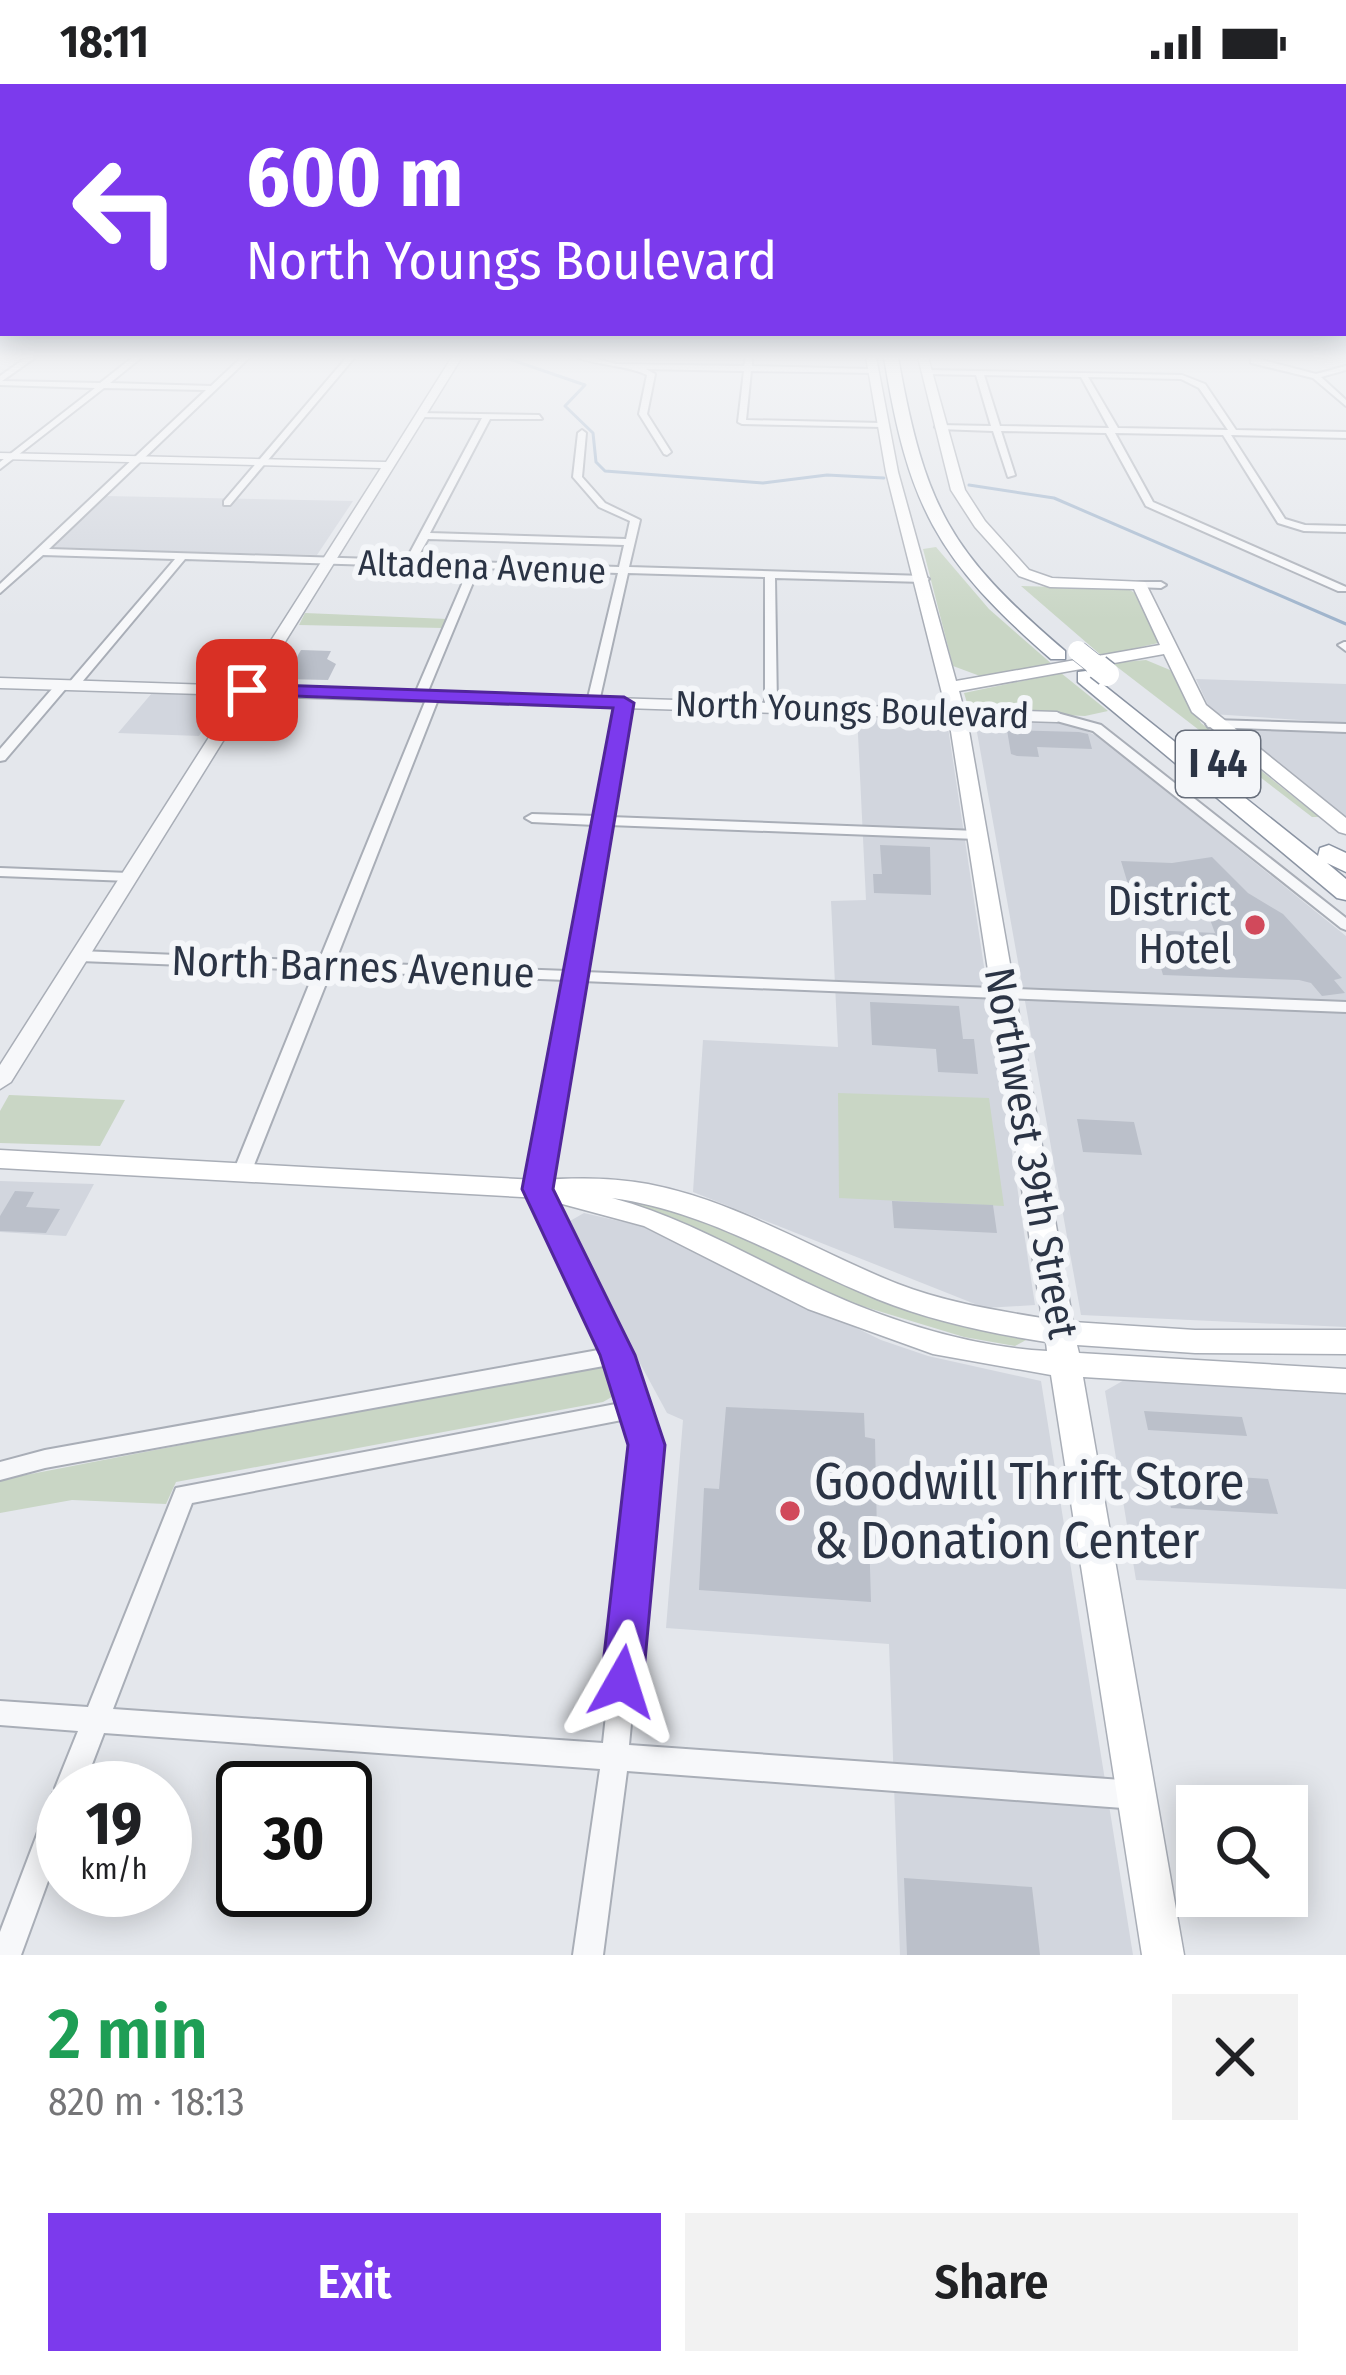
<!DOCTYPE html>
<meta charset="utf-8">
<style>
:root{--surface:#fff;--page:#f2f2f2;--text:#202124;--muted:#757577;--accent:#7c3aed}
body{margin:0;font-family:"Fira Sans Condensed",sans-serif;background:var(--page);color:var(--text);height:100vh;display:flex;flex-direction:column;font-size:45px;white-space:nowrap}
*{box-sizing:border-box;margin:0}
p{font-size:39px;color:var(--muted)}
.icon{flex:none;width:66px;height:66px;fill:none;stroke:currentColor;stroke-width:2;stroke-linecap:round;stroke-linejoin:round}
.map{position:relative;height:1871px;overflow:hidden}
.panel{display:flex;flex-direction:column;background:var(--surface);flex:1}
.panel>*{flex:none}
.hud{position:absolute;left:0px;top:0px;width:1347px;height:252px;box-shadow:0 6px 30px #0003;background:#7c3aed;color:#fff;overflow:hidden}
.controls{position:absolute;left:1176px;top:1701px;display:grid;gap:24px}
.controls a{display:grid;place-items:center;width:132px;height:132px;border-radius:0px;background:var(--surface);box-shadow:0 6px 30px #0003;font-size:60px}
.speed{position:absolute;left:36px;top:1677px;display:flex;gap:24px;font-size:60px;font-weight:700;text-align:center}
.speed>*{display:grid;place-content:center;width:156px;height:156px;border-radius:50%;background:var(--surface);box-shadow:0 6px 30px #0003;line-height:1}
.speed small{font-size:30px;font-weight:400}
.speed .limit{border:6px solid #111;border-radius:18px;background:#fff;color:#111}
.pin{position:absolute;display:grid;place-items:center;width:102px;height:102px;color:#fff;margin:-51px;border-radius:24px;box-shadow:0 6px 18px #0006}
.me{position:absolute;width:132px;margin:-66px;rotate:6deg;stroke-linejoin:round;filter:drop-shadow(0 0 9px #0008)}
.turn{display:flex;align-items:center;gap:42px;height:252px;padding:0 48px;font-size:54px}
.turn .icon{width:156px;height:156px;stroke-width:2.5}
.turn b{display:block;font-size:84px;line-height:102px}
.round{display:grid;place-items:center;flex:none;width:126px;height:126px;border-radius:0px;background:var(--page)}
.head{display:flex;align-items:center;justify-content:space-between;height:204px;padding:0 48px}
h1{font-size:72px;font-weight:600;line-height:90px;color:#1e9e55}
.action{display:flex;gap:24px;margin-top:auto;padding:24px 48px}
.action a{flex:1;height:138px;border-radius:0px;background:var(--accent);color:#fff;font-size:48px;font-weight:600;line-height:138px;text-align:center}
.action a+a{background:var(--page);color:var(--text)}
.status{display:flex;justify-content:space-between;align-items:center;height:84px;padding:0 60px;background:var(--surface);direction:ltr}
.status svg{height:33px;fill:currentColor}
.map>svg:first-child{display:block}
.built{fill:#d2d6de}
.green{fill:#c9d6c5}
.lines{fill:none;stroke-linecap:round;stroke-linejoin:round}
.stream{stroke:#9fb4cc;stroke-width:3}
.building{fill:#bbc0ca}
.minor-casing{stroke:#a9aeb7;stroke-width:4}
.tertiary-casing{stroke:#a9aeb7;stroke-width:3}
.secondary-casing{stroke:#a9aeb7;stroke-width:3}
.motorway-casing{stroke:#8b94a3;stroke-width:3}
.minor{fill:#f7f8fa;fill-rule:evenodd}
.tertiary{fill:#f7f8fa;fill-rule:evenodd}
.secondary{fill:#fff;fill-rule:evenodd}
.motorway{fill:#fff;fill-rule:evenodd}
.motorway-bridge-far1-casing{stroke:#8b94a3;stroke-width:21;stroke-linecap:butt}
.motorway-bridge-casing{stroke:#8b94a3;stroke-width:27;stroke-linecap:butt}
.motorway-bridge-far1{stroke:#fff;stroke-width:20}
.motorway-bridge{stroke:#fff;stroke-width:24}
.route{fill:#7c3aed;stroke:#51269a;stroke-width:3}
.poi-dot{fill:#d1495b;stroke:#f4f6f9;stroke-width:4.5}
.labels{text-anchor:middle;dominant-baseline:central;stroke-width:12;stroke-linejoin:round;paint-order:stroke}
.far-street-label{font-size:36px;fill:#2b3445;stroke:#f4f6f9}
.shield{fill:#f4f6f9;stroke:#676e7b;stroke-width:3}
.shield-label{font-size:39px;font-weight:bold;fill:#2b3445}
.poi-label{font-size:42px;fill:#2b3445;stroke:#f4f6f9;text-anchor:end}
.street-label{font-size:42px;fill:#2b3445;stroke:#f4f6f9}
.near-poi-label{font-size:51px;fill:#2b3445;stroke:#f4f6f9;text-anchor:start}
</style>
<div class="status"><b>18:11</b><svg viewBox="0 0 49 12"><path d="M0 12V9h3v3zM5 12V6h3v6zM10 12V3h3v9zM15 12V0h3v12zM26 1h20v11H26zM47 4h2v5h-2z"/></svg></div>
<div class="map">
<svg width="1346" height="1871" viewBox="0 0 1346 1871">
<rect width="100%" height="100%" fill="#e4e7ec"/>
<!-- built -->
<path class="built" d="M106 412 353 417 317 471 53 464Z
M1196 595 1346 600V639L1212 630Z
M152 609H170L226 611 199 652 118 649Z
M857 630 947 637 1035 1221 985 1224 693 1108 703 956 838 963 831 817 866 816Z
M975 637 1067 638 1099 653 1346 852V1243L1081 1231Z
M1245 643 1346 646V737L1234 650Z
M0 1097 94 1100 66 1152 0 1148Z
M584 1129 654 1145 881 1256 928 1272 1041 1297 1133 1871H900L889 1560 666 1544 683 1336 667 1329 571 1152 570 1137Z
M1126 1295 1346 1305V1505L1136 1496 1105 1307Z"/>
<!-- green -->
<path class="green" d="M936 463 989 525 1053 581 980 592 953 582 923 465Z
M1021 502 1128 505 1135 509 1158 559 1102 572Z
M305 529 447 535 443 544 299 541Z
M1146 576 1170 586 1201 639 1319 733H1312L1112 579Z
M1061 589 1108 627 1085 632 978 627 968 622 964 609Z
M838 1009 989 1014 1004 1122 839 1114Z
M9 1011H10L125 1016 100 1062 0 1059V1027Z
M582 1106 640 1114 1026 1256 1015 1262 964 1253 819 1209 684 1140Z
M601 1280 612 1284 621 1299 617 1310 603 1318 176 1398 166 1420 72 1416 0 1429V1396Z"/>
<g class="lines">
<!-- stream -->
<path class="stream" d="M503 273 585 301 565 322 593 349 596 378 605 387 763 399 827 391 884 394
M969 401 1054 414 1346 540"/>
</g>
<!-- building -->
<path class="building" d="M301 566 331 567 327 575 336 580 328 596 284 595Z
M1007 646 1079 648 1088 650 1092 665 1037 663 1039 673 1017 672 1011 670Z
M880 761 930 763 931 811 874 809 873 790H882Z
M1212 773 1248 809 1283 830 1342 894 1334 896 1345 909 1322 912 1311 899 1299 896 1163 891 1150 846 1215 849 1205 822 1134 820 1121 777 1172 779Z
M870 918 959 922 963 955H974L978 990 938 988 936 965 872 961Z
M1077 1035 1134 1038 1142 1071 1083 1068Z
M15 1107 34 1108 26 1123 60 1125 46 1149 0 1147V1132Z
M892 1117 993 1121 997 1149 894 1144Z
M726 1323 864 1329 865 1353 875 1355 877 1449 869 1450 871 1518 699 1506 704 1404 719 1405Z
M1144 1327 1242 1333 1247 1352 1148 1346Z
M1163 1388 1268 1395 1278 1430 1171 1424Z
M904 1794 1032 1803 1040 1871H907Z"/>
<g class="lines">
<defs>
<path id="minor" d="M27 273H36L2 297 100 299 133 273H142L110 299 211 302 242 273H250L49 465 406 476 482 334 421 333 418 329 539 331 542 335H490L430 449 626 455 630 437 599 423 573 393 578 349 582 346 586 349 582 393 605 419 640 436 629 483 924 492 929 495 924 498 775 494 777 623 771 627 765 623V493L628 489 599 618 593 622 587 618 618 489 479 484 426 612 420 616 414 612 469 484 185 475 77 604 68 602 5 676 0 677V665L58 598 68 600 175 475 43 471 0 509V500L206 306 104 304 0 385V378L95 304 0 301V292ZM428 455 624 461 619 483 416 476Z
M347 273H355L230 421H224V417Z
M576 273H589L616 280 744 282 746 273H752V282L872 285 875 289 751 287 746 336 882 339 886 341 882 343 742 340 738 338 744 287 646 285 655 290 647 330 671 368 667 371 664 370 639 330 647 291C627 281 599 282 576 273Z
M1251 273 1316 290 1346 282V286L1321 293 1346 316V322L1313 294 1251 279Z
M923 286 1182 291 1205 300 1236 346 1346 348V354L1231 351 1285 435 1305 441 1346 442V448L1304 447 1278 439 1223 351 1115 349 1153 418 1346 503V507H1338L1146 422 1106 349 1001 347 1015 391 1008 393 993 347 939 345 935 343 939 341 991 342 976 291 926 290ZM984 291 1081 293 1109 344 1000 342ZM1088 293 1181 295 1199 304 1228 346 1118 344Z
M1140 498H1161L1166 501 1161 504 1136 503V499Z
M1344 558H1346V567L1338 561Z
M433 609 439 613 335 878 568 887 595 741 532 738 525 734 532 730 597 732 618 619 624 615 630 619 610 733 977 747 984 751 977 755 609 741 584 888 1346 918V928L582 897 546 1105 628 1271 657 1361 629 1661 1136 1697 1146 1701 1150 1711 1146 1721 1136 1725 627 1687 603 1871H573L600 1685 104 1649 83 1704H63V1756L21 1871H0V1848L49 1719 53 1709 57 1708 55 1704 78 1647 0 1641V1617L88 1623 176 1404 621 1319 609 1281 45 1384 0 1396V1378L45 1366 604 1265 528 1105 566 896 331 887 252 1086 250 1090H236L234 1086 315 886 80 877 72 872 80 867 319 877 427 613ZM627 1335 635 1361 603 1659 113 1625 192 1419Z
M1057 629 1101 641 1346 834V846L1341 844 1093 647 1053 636 1051 633Z
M1212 636 1346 640V648L1208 643 1206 640Z
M0 784 129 789 136 793 129 797 0 792Z"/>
<path id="tertiary" d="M452 273H462L257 603 1057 628 1065 633 1057 638 251 612 11 998 0 1005V981L236 611 0 604V594L242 602 381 384 0 375V369L386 378Z"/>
<path id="secondary" d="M866 273H876L898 388 956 597 1160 561 1134 505 1050 503 1019 492 975 443 951 406 918 273H928L965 406 985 437 1029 486 1052 494 1145 498 1206 621 1346 734V750L1339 748 1192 628 1164 570 959 607 968 641 1073 1238 1195 1246H1346V1270L1195 1269 1077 1261 1079 1269 1346 1285V1309L1083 1293 1184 1871H1142L1051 1291 933 1270 808 1225 644 1142 540 1114 0 1084V1066L537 1096C575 1094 611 1093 648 1100 737 1117 815 1167 898 1200 944 1218 994 1226 1042 1234L950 641 886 388ZM612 1114C708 1127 788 1179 877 1215 931 1237 989 1249 1046 1258L1047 1267C972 1263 892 1238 824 1207 753 1175 687 1134 612 1114Z"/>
<path id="motorway" d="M884 273H898C925 423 949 468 1065 567V575H1051C937 476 908 422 884 273Z
M1086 587 1318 772 1320 764 1329 761 1346 769V788L1327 779 1346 795V816L1337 814 1078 598V588Z"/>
</defs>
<!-- minor casing -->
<use href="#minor" class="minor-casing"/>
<!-- tertiary casing -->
<use href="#tertiary" class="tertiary-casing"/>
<!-- secondary casing -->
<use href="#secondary" class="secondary-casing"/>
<!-- motorway casing -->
<use href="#motorway" class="motorway-casing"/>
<!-- minor -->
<use href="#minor" class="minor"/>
<!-- tertiary -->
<use href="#tertiary" class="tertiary"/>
<!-- secondary -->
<use href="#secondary" class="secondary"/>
<!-- motorway -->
<use href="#motorway" class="motorway"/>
<defs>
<path id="motorway-bridge-far1" d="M1078 567 1102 586"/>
<path id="motorway-bridge" d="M1098 583 1107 590"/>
</defs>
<!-- motorway-bridge-far1 casing -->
<use href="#motorway-bridge-far1" class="motorway-bridge-far1-casing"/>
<!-- motorway-bridge casing -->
<use href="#motorway-bridge" class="motorway-bridge-casing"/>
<!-- motorway-bridge-far1 -->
<use href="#motorway-bridge-far1" class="motorway-bridge-far1"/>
<!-- motorway-bridge -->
<use href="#motorway-bridge" class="motorway-bridge"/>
</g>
<!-- sky -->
<linearGradient id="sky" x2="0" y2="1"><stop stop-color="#8bb4dd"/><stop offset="0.51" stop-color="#f3f4f6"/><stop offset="1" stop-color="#f3f4f6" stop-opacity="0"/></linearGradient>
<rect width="1346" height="535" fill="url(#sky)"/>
<!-- route -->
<path class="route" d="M247 600 624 613 634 619 553 1105 635 1271 665 1361 643 1598 637 1612 622 1618 607 1612 601 1598 628 1361 600 1271 522 1105 613 624 240 610 237 606Z"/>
<!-- markers -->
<g class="poi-dot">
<circle cx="1255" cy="841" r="12"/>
<circle cx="790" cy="1427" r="12"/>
</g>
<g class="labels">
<!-- far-street labels -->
<g class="far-street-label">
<text transform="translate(482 483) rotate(2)">Altadena Avenue</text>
<text transform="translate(852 626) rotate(2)">North Youngs Boulevard</text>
</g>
<!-- shield labels -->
<rect class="shield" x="1176" y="647" width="84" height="66" rx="9"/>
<g class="shield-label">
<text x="1218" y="680">I 44</text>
</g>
<!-- poi labels -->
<g class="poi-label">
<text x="1231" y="817">District<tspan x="1231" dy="48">Hotel</tspan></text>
</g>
<!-- street labels -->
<g class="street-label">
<text transform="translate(353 883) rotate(2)">North Barnes Avenue</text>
<text transform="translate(1031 1069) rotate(80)">Northwest 39th Street</text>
</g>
<!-- near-poi labels -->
<g class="near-poi-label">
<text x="814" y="1398">Goodwill Thrift Store<tspan x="814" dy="59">&amp; Donation Center</tspan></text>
</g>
</g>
</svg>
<div class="controls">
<a><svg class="icon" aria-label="search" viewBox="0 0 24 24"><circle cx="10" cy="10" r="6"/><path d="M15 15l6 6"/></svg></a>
</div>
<div class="speed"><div>19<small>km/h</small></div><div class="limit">30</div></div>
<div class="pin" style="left:247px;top:606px;background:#d93025"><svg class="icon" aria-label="arrive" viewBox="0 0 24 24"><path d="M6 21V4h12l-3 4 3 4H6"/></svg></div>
<svg class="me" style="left:622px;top:1598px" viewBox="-20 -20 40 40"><path d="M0-17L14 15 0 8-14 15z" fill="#7c3aed" stroke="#fff" stroke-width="4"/></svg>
<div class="hud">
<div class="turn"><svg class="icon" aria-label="left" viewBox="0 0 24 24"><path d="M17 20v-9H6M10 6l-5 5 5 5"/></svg><div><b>600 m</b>North Youngs Boulevard</div></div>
</div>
</div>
<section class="panel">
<div class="head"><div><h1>2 min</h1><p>820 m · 18:13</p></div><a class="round"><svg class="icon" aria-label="close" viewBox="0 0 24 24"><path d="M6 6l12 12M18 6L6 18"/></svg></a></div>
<div class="action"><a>Exit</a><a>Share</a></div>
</section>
